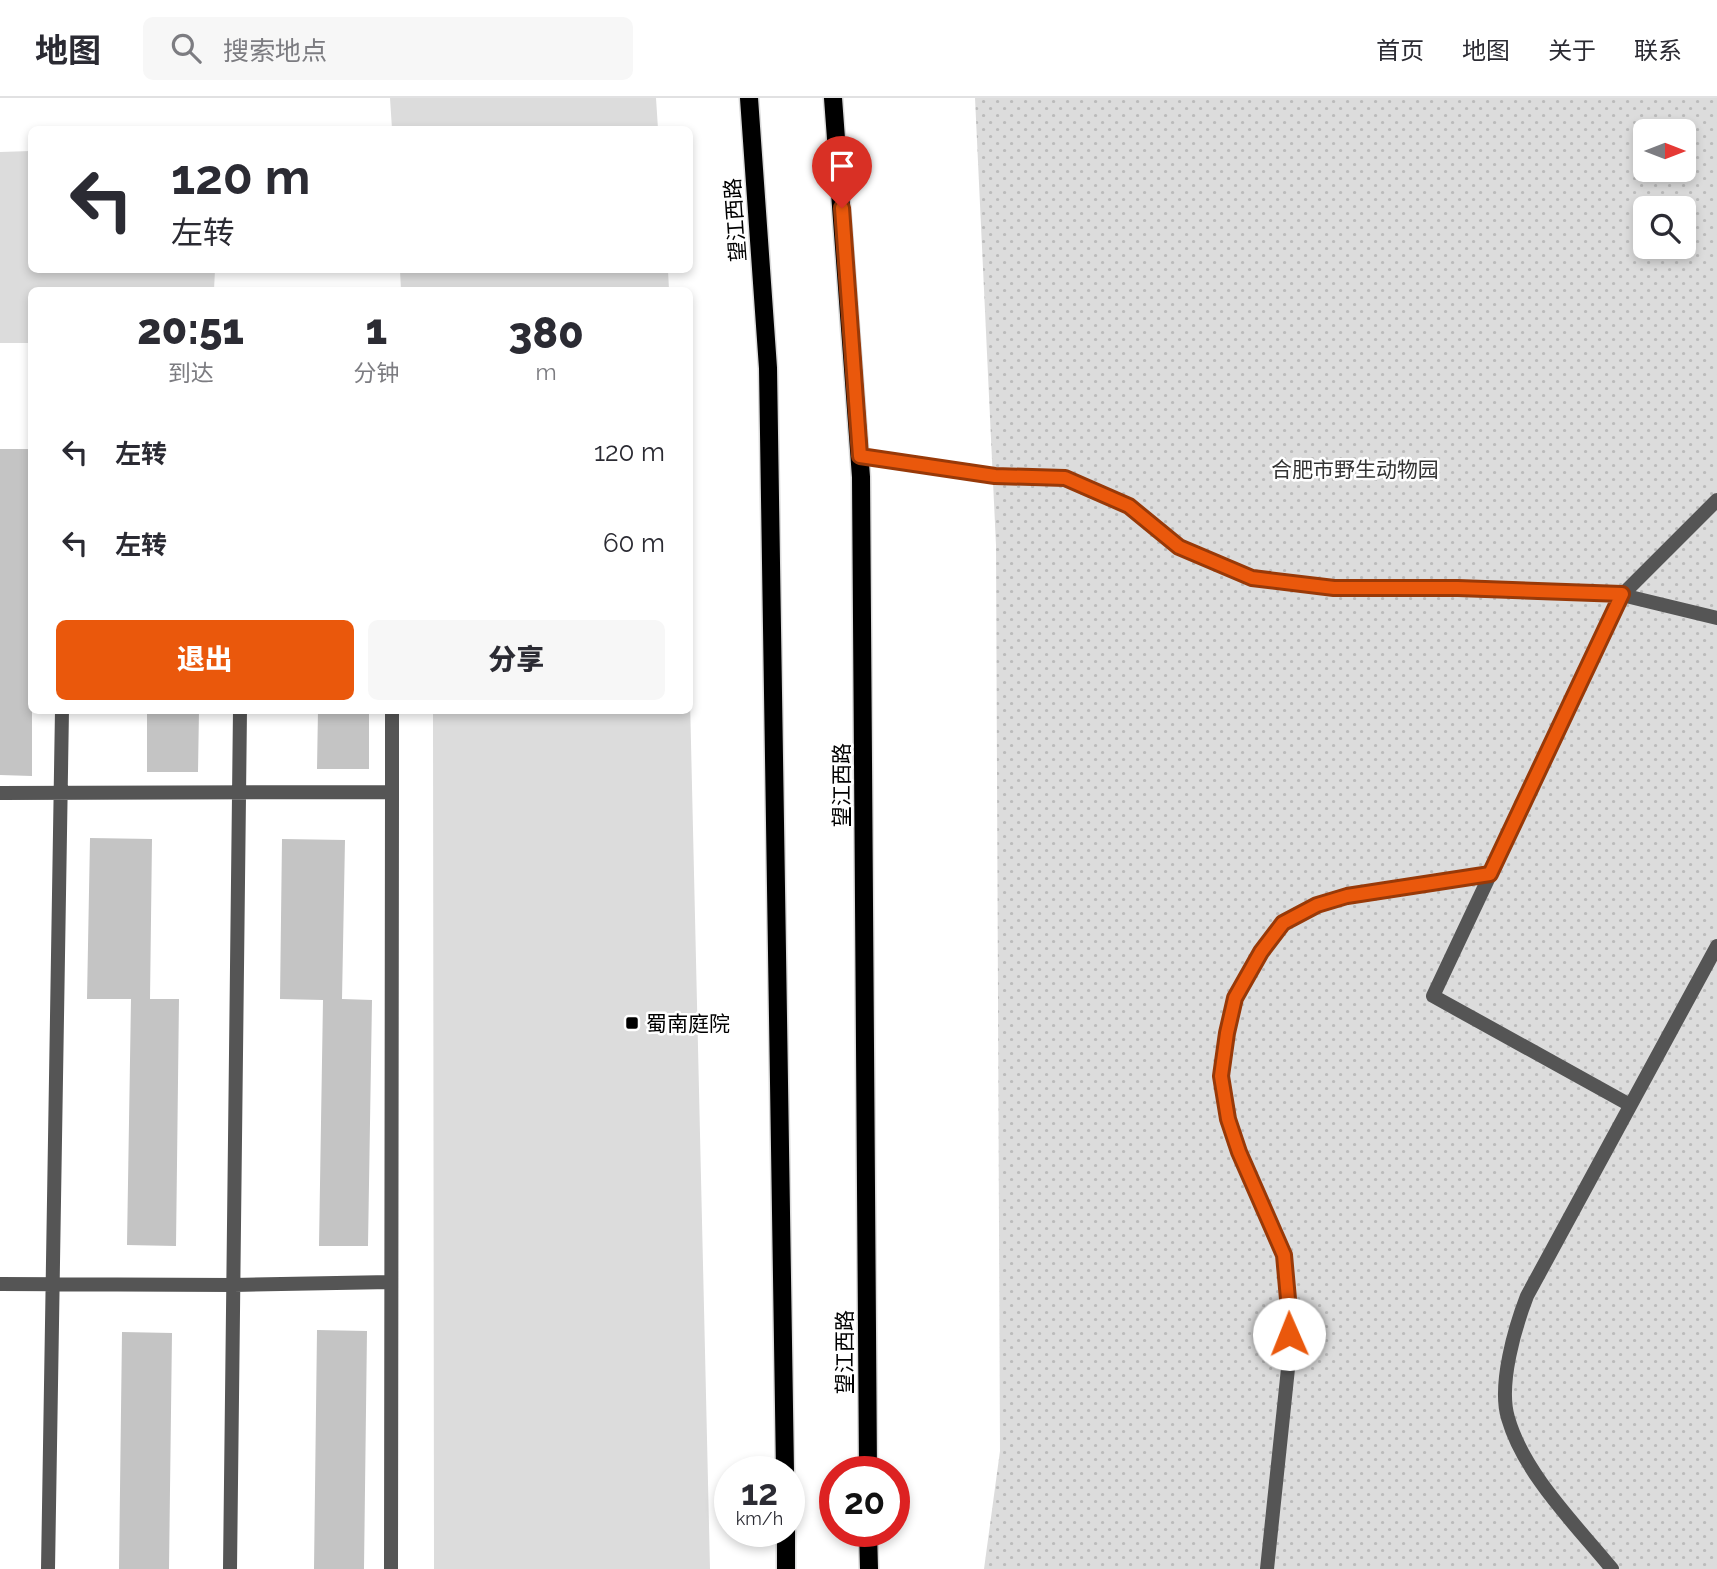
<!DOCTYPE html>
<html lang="zh">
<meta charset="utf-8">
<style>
:root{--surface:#fff;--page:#f7f7f7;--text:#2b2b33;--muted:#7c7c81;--line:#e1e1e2;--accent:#ea580c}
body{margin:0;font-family:Raleway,"Noto Sans SC",sans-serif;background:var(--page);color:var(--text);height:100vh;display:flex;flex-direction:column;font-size:26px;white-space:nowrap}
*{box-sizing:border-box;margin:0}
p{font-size:23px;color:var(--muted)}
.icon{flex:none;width:38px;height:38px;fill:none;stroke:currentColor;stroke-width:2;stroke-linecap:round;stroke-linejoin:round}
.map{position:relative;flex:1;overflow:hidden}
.details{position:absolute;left:28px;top:189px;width:665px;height:427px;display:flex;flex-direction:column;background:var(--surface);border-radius:10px;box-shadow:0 4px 10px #0003}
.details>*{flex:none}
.hud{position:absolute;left:28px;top:28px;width:665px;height:147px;border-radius:10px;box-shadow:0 4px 10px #0003;background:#fff;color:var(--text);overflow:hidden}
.needle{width:46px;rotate:90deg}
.tools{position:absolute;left:1633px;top:21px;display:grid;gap:14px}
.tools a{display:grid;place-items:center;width:63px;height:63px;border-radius:10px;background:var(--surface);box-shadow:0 4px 10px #0003;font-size:35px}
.speed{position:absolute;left:714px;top:1358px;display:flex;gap:14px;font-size:35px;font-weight:700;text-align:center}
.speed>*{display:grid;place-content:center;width:91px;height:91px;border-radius:50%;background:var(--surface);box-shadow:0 4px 10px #0003;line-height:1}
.speed small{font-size:18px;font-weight:400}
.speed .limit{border:10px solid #d22;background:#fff;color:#111}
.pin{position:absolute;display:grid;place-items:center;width:60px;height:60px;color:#fff;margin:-72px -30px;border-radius:50% 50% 50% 0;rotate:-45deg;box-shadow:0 0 7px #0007}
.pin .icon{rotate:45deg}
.me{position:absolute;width:77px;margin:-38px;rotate:359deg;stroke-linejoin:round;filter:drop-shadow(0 0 5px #0008)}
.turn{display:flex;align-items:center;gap:24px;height:147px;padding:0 28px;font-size:32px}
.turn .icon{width:91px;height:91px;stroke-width:2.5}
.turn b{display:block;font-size:49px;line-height:60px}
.eta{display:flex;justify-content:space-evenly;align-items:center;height:119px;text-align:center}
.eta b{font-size:42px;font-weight:800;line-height:49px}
.action{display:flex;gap:14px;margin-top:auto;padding:14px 28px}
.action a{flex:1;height:80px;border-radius:10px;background:var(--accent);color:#fff;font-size:28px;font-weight:800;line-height:80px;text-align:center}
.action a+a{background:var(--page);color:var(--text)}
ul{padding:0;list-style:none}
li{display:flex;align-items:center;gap:21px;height:91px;padding:0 28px}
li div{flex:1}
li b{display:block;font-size:26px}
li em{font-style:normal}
header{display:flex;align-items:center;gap:42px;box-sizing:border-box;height:98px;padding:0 35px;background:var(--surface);border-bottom:2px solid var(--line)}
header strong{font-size:33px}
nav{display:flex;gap:38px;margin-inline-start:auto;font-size:24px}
.search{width:490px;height:63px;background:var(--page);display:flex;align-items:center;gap:18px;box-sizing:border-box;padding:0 24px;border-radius:10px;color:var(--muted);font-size:26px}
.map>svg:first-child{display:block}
.green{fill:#dcdcdc}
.park{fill:url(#park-dots);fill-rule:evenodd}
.building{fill:#c4c4c4}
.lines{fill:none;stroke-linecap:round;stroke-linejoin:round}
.primary-casing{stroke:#dbdbdb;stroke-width:21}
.lane{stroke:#555;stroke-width:14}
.primary{stroke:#000;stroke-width:18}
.route-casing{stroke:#983908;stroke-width:18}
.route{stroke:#ea580c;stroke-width:12}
.poi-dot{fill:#000;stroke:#fff;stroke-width:2.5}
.labels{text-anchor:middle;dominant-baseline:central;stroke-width:5;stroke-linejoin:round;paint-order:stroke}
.street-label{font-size:21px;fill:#000;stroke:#fff}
.park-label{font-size:21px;fill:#333;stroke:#fff}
.poi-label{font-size:21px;fill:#000;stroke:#fff;text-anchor:start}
</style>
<header>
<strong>地图</strong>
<div class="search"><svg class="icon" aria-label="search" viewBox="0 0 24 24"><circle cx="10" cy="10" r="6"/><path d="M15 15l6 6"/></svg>搜索地点</div>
<nav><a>首页</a><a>地图</a><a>关于</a><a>联系</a></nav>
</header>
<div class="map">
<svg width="1717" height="1471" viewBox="0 0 1717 1471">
<defs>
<pattern id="park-dots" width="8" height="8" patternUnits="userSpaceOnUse" patternTransform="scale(1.75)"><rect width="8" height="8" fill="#dcdcdc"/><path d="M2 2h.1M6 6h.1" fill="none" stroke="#bbb" stroke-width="1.8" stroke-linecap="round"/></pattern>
</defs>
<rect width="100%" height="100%" fill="#fff"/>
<!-- green -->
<path class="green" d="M390 0H656L658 31H392Z
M31 53 32 172H215L214 192H32L31 245H0V54Z
M400 172H668L669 192H401Z
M690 601 710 1471H434L433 613 690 612Z"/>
<!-- park -->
<path class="park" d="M975 0H1717V1471H984L1000 1353 996 447ZM1645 33H1684V72H1645ZM1645 110H1684V149H1645Z"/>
<!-- building -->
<path class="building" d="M0 351H32V678L0 677Z
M147 612H199L198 674H147Z
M318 612H369V671H317Z
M90 740 152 741 150 901H179L176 1148 127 1147 131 901H87Z
M282 741 345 742 342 901 372 902 368 1148H319L323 902 280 901Z
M317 1232 367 1233 364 1471H314Z
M122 1234 172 1235 169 1471H119Z"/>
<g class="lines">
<defs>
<path id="primary" d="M749 0 768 270 785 1374
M833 0 861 379 868 1374
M786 1433V1471
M868 1433 869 1471"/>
</defs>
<!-- primary casing -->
<use href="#primary" class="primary-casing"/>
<!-- lane -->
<path class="lane" d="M860 358 995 378 1065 380 1129 408 1179 449 1252 480 1334 490H1458L1622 497 1717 520
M392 612V694
M0 695 392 694 391 1471
M1630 1007 1433 898 1622 497 1717 402
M0 1186 234 1187 391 1184
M48 1471 62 612
M230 1471 240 612
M1267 1471 1289 1261V1212L1284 1157 1239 1054 1228 1021 1221 978 1227 935 1235 900 1261 854 1283 825 1317 807 1347 798 1490 776
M1612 1471C1576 1427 1524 1376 1508 1320 1498 1287 1515 1229 1527 1198L1717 848"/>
<!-- primary -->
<use href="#primary" class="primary"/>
</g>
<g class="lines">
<defs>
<path id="route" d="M842 110 860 358 995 378 1065 380 1129 408 1179 449 1252 480 1334 490H1458L1622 496 1490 776 1347 798 1317 807 1283 825 1261 854 1235 900 1227 935 1221 978 1228 1021 1239 1054 1284 1157 1289 1212V1236"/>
</defs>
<!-- route casing -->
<use href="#route" class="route-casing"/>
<!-- route -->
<use href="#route" class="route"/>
</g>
<!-- markers -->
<rect class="poi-dot" x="625" y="918" width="14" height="14" rx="3.5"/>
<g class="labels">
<!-- street labels -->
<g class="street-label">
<text transform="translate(735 122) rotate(-94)">望江西路</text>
<text transform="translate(841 687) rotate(-90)">望江西路</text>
<text transform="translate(844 1254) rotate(-90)">望江西路</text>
</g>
<!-- park labels -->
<g class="park-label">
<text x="1355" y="371">合肥市野生动物园</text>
</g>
<!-- poi labels -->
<g class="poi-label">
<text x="646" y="925">蜀南庭院</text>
</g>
</g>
</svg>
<div class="tools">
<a><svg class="needle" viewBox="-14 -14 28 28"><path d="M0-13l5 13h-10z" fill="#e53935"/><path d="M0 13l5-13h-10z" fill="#7c7c81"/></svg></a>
<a><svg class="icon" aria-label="search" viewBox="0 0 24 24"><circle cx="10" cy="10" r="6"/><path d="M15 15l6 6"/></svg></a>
</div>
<div class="speed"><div>12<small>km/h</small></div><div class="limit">20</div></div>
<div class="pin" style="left:842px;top:110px;background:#d93025"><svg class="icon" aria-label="arrive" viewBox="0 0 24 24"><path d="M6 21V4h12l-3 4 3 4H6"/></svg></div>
<svg class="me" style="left:1289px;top:1236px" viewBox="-20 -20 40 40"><circle r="19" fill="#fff"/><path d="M0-13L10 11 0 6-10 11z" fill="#ea580c"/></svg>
<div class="hud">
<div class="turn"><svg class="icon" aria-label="left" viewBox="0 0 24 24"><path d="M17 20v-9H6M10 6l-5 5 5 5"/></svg><div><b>120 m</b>左转</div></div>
</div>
<section class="details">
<div class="eta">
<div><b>20:51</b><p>到达</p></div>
<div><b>1</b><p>分钟</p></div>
<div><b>380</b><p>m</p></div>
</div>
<ul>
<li><svg class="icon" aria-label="left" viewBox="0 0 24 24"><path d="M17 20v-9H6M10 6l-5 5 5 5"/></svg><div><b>左转</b></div><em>120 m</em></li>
<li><svg class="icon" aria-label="left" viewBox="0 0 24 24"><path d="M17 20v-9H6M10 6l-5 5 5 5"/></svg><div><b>左转</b></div><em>60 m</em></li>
</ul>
<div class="action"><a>退出</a><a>分享</a></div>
</section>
</div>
